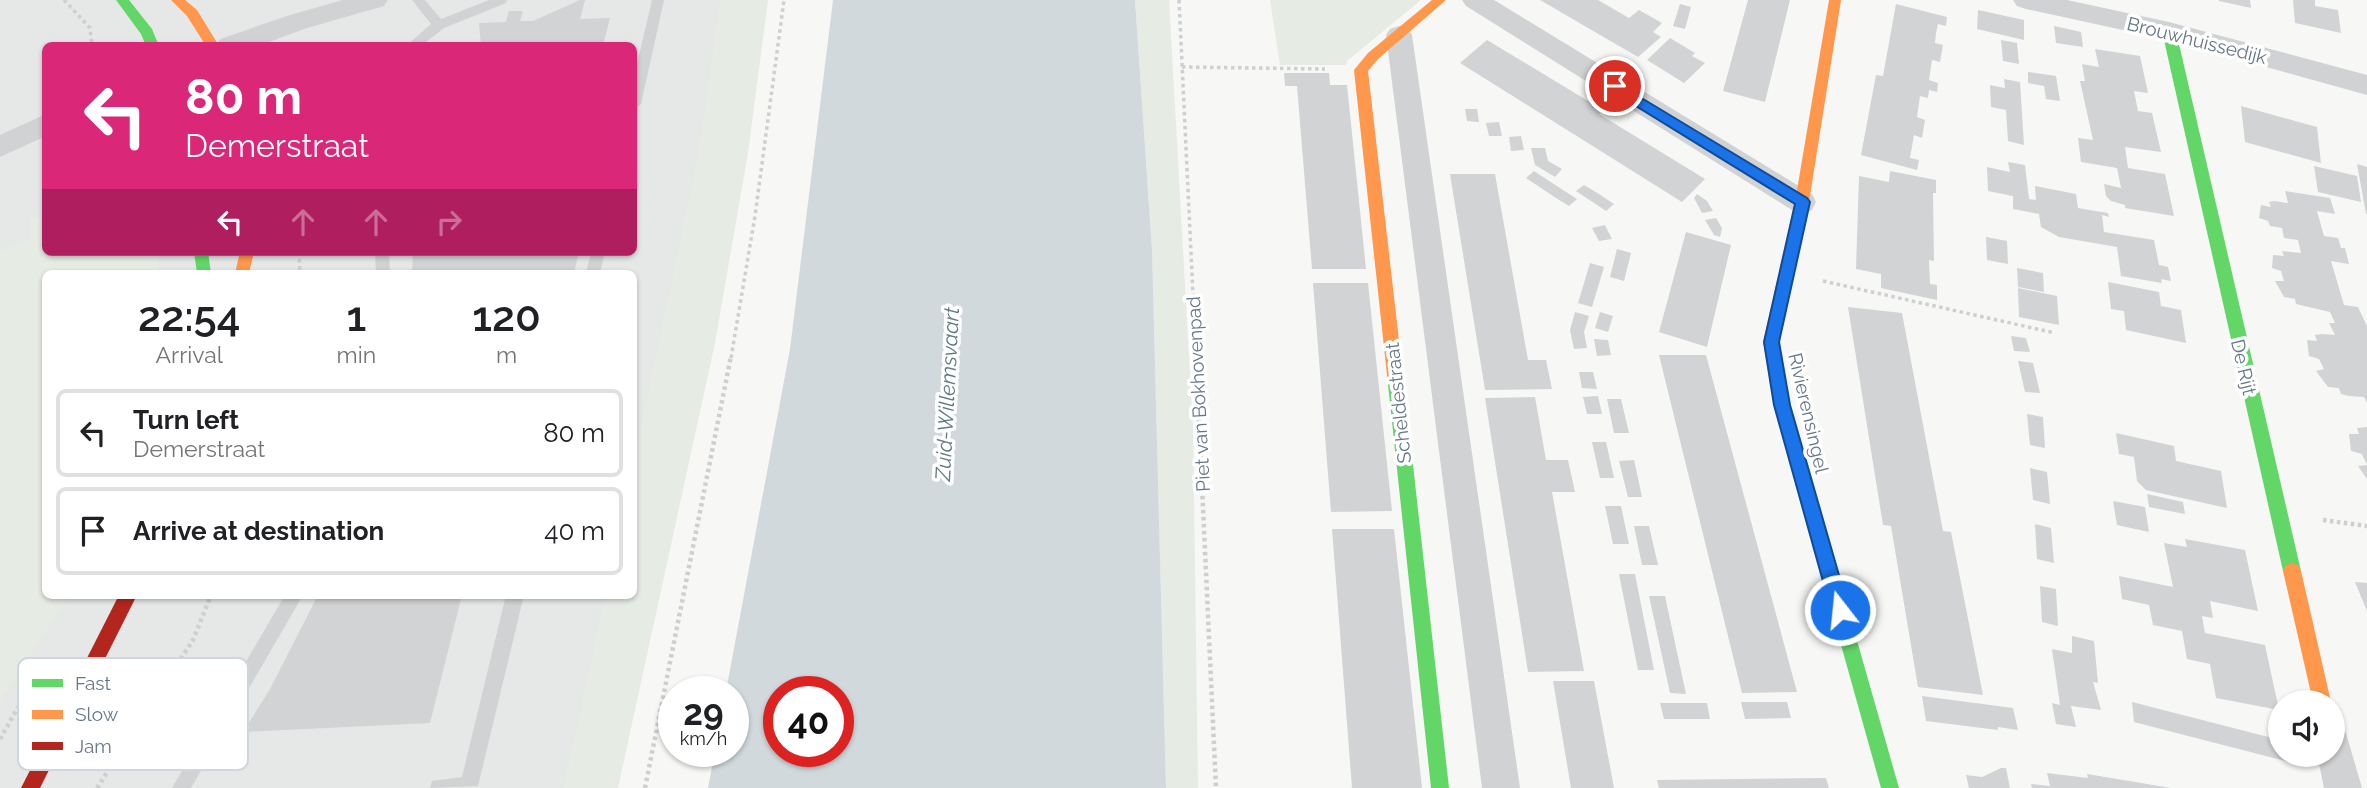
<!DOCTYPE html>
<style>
:root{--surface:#fff;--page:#f6f6f6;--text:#202124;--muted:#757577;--line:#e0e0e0}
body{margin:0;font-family:Raleway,sans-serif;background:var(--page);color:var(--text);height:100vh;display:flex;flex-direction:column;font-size:26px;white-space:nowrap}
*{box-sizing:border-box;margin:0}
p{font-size:23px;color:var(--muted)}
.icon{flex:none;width:38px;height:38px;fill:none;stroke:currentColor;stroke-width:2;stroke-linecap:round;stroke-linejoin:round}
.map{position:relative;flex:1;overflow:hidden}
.sheet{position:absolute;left:42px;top:270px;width:595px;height:329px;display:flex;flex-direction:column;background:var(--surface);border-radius:10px;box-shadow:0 2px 5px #0004}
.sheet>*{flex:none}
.guide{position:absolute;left:42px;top:42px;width:595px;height:214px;border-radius:10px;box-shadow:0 2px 5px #0004;background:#db2777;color:#fff;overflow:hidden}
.fabs{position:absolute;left:2268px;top:690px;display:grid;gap:14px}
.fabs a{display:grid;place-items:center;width:77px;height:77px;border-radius:50%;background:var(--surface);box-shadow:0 2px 5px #0004;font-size:35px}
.speed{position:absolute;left:658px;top:676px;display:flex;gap:14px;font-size:35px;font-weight:700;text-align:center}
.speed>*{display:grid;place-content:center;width:91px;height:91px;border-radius:50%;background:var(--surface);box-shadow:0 2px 5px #0004;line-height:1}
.speed small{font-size:18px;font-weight:400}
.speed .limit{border:10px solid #d22;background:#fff;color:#111}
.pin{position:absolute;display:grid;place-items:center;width:60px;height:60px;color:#fff;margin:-30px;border:4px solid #fff;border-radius:50%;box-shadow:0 2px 7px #0007}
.me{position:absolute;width:77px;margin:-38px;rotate:344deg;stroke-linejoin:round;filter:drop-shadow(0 0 5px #0008)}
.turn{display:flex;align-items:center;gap:24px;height:147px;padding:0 28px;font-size:32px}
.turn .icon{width:91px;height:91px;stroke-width:2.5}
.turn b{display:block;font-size:49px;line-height:60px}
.lanes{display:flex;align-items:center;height:66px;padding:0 28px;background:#0003;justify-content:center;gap:35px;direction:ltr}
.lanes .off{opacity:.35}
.eta{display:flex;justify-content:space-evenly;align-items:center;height:119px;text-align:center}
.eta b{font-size:42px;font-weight:600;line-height:49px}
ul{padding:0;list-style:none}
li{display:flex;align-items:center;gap:21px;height:88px;margin:0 14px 10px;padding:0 14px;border:4px solid var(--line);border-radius:10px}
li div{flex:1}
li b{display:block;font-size:26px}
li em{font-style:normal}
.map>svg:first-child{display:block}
.built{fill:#e6e7e7;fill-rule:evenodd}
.green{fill:#e6ebe4}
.water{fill:#d1d9dc;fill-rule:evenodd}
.building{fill:#d2d3d4}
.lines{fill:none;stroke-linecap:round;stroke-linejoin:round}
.path-far1{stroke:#cdcfd0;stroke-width:3.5;stroke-dasharray:3.5 3.5;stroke-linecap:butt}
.path{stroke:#cdcfd0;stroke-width:4.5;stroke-dasharray:3.5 3.5;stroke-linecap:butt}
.lane{fill:#d1d2d3;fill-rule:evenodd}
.street{fill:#d1d2d3;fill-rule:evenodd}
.fast{fill:#63d668;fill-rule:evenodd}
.slow{fill:#ff974d;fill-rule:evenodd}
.jam{fill:#b3261e;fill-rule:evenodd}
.route{fill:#1a73e8;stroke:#114b97;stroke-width:2}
.labels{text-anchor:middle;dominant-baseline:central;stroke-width:7;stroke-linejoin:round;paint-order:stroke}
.street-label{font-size:19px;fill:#657889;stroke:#fff}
.water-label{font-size:21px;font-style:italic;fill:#607a84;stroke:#fff}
.key{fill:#fff;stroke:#d1d6dc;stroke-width:2}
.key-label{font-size:19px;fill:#657889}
</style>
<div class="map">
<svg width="2367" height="788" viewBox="0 0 2367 788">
<rect width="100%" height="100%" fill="#f7f7f6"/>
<!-- built -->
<path class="built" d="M0 0H725L711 150 634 485V273H46V595H608L564 788H0ZM46 46H634V252H46Z"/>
<!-- green -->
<path class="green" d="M720 0H768L748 153 715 343 618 788H564L605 595H634V460L698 156Z
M1135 0H1169L1193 427 1198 788H1166L1152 250Z
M1270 0H1421L1347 61 1346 65H1280Z
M45 216 46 252H78L79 255 90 252H158V273H46V595H70L0 701V251L31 239 29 219Z"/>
<!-- water -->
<path class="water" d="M833 0H1135L1152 250 1166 788H708L715 751H733V691H726L790 349ZM779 691H838V751H779Z"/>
<!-- building -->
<path class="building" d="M580 0H585L580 19 610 18 603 46H481L479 23 506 22 509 11H523L520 21H533Z
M1540 0H1598L1629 18 1639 10 1662 23 1653 32 1661 37 1638 57Z
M1748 0H1790L1765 102 1723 91Z
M2219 0H2250L2251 8 2219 1Z
M2293 0H2315V6L2338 10 2341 33 2295 23Z
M1680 4 1691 7 1685 29 1673 26Z
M1896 4 1947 17 1946 26 1938 24 1936 33 1935 43 1943 45 1940 62 1932 60 1929 80 1938 83 1937 92 1929 90 1928 98 1920 96 1917 117 1925 120 1922 138 1914 135 1910 158 1919 160 1917 170 1861 155 1876 75 1883 76Z
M1978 10 2024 20V40L1977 29Z
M2054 26 2081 32 2083 47 2056 43Z
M1670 38 1695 53 1692 56 1705 63 1684 83 1647 60Z
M1487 40 1603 110 1599 114 1705 179 1682 202 1460 63Z
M2001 40 2017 43 2019 64 2003 61Z
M2095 49 2140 56 2148 93 2134 91 2138 111 2152 113 2161 152 2125 147 2128 168 2165 174 2174 216 2125 208V205L2111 201 2106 196 2104 184 2121 188 2117 168 2081 162 2078 138 2093 140 2080 81H2085L2082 64 2099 67Z
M2028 72 2056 76 2060 101 2046 99 2044 86 2028 83Z
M1284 73H1329L1330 85H1347L1366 269H1312L1297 86H1285Z
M2004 79 2020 82 2024 145 2008 141 2006 110 1991 107 1990 85 2005 88Z
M2241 106 2317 127 2321 163 2245 142Z
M1465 109H1477L1479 122 1467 121Z
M1499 122 1502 136H1489L1486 123Z
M1521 136 1524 150 1511 151 1509 137Z
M1531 148H1545L1548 161 1562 169 1555 177 1535 165Z
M2008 162 2025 165 2029 199 2036 200 2035 186 2076 194 2078 208 2108 213 2109 217 2102 215 2104 232 2154 240 2159 265 2168 267 2171 281 2161 279 2162 283 2121 276 2117 247 2059 237 2041 227 2039 214 2013 209V196L1988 191 1987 167 2010 172Z
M2357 164 2367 167V214H2366Z
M2314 166 2357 176 2361 202 2318 192Z
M1534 171 1563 190 1577 199 1569 206 1556 198 1526 178Z
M1890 171 1936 180V193H1933L1934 261 1929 260 1930 284 1937 285V300L1881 288V274L1856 269 1859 176 1889 182Z
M1450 174H1495L1528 360H1546L1552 389 1485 390Z
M1584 185 1599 194 1614 204 1606 211 1576 191Z
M2285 191 2330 198 2335 214 2317 211 2324 236 2338 238 2341 248H2345L2349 264 2331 261 2344 305 2358 307 2367 326V403L2364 397 2349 396 2341 394 2339 388 2328 387 2316 371 2324 369 2319 359 2309 356 2307 340 2317 341 2315 335 2321 334 2335 335 2329 323H2335L2330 312 2296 304 2295 299 2284 297 2275 281H2284L2281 271 2272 268 2273 255 2284 256 2282 251 2301 253 2298 240 2284 238 2282 228 2270 226 2268 221 2259 218 2261 205 2271 207 2269 202 2274 201 2288 203Z
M1697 194 1707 201 1713 211 1702 213 1694 198Z
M1716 218 1722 228 1720 237 1714 235 1705 220Z
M1605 225 1612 239 1599 241 1592 228Z
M1686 232 1731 245 1707 347 1659 332Z
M1986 237 2007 241 2008 264 1987 260Z
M1617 249 1631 253 1624 281 1610 277Z
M413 252H579L574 273H412Z
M1590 263 1604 267 1592 307 1578 303Z
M2017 268 2043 273 2044 292 2018 287Z
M2108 282 2159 292 2161 306 2181 310 2186 343 2126 330 2124 311 2111 309Z
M1313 283H1368L1392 511 1331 512Z
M2018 288 2057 296 2059 325 2019 317Z
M1848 307 1902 313 1943 531 1951 532 1983 695 1918 687 1891 526 1883 525Z
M1575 312 1589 316 1584 332 1587 348 1574 349 1570 330Z
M1600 312 1613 316 1608 332 1595 328Z
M2011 336 2026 338 2030 352 2014 351Z
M1594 339 1608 340 1611 355 1597 356Z
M1659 355H1706L1797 692 1742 693Z
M2018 361 2033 363 2040 393 2025 392Z
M1579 372H1593L1597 389 1582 388Z
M1598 396 1602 414H1587L1583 397Z
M1535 397 1546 460H1568L1575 492H1552L1584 671 1528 672 1485 398Z
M1607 399H1621L1629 433H1614Z
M2027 414 2043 417 2045 448 2030 445Z
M2367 427V479L2358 466 2367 465 2362 454 2351 451 2349 434H2359L2357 428Z
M2116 433 2174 446 2176 461 2221 471 2227 508 2146 490 2137 481 2134 457 2119 454Z
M1592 442H1606L1614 478H1600Z
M1634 460 1638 478 1642 497H1628L1619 461Z
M2030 468 2047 472 2050 504 2033 500Z
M2147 494 2183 502 2185 514 2149 507Z
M2113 501 2145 507 2149 532 2117 525Z
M1605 506H1621L1629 544H1613Z
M2035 524 2051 528 2054 563 2037 559Z
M1634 526H1649L1658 565H1642Z
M1332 529H1394L1422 788H1352Z
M2185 539 2245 550 2258 611 2210 601 2213 618 2202 616 2205 633 2265 645 2279 710 2216 698 2210 664 2187 659 2182 631 2153 625 2149 605 2122 599 2119 576 2173 587 2164 543 2187 547Z
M1619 574H1635L1654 670H1638Z
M2355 582 2367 583V611Z
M2040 586 2056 589 2058 626 2042 622Z
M318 595H462L430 723 243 732 270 689Z
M1649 596H1665L1686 694 1670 693Z
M2072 636 2094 641 2098 683 2093 682 2101 710 2071 706 2076 727 2056 724 2052 703 2060 705 2052 649 2072 653Z
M1553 681H1594L1614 788H1571Z
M1922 696 2013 708 2018 730 1998 727V730L1926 721Z
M1741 702H1787L1791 718 1745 719Z
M2132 702 2280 740V754H2306L2308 767 2134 722Z
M1660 703H1707L1710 719H1664Z
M2001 768H2006L2010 788H1969L1966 775 1982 777Z
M2047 773 2088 778 2087 774 2171 788H2032L2031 784 2050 786Z
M1826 778 1829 788H1659L1657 780Z"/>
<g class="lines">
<!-- path-far1 -->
<path class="path-far1" d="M64 0 90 28 92 46
M1179 0 1196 358
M1182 67 1325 69
M299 252 300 273
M1823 281 2055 333
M731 358 755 216 784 0"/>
<!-- path -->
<path class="path" d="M1196 356 1216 788
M2323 520 2367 526
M0 739 45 660
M97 788 193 640 211 595
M645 788 731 356"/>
<!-- lane -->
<path class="lane" d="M412 0H425L441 19 489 0H507L506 3 444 28 421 46H406L431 24Z
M652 0H664L641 104 634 109V77Z
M375 252H389L390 273H376Z
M591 252H605L600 273H586Z
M285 595H303L191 788H172Z
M506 595H524L478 786 430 788 432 781 462 777Z"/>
<!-- street -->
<path class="street" d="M343 0H388L384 6 307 28 258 46H216L220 39 290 15Z
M1462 0H1494L1812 194 1816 202 1812 210 1802 213 1792 210 1466 6Z
M2013 0H2067L2169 22 2367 75V95L2169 40 2026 9 2017 6Z
M1399 26 1408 29 1412 35 1520 788H1482L1386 35 1390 29Z
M46 114V136L0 157V135Z
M2333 728 2346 733 2362 788H2324L2317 754H2333Z"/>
<!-- fast -->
<path class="fast" d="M116 0H129L152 29 159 46H146L141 34Z
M2169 26 2176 31 2301 571 2298 577 2292 579 2286 577 2283 571 2162 31Z
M194 252H208L211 273H197Z
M1395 368 1401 370 1403 375 1449 788H1431L1387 375 1389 370Z
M1782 398 1788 400 1790 405 1899 788H1881L1774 405 1776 400Z"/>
<!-- slow -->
<path class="slow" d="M171 0H185L197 10 219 46H206L187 16Z
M1432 0H1446L1378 59 1368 71 1403 375 1401 380H1389L1387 375 1354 70 1368 53Z
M1829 0H1841L1809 202 1779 342 1790 405 1788 410 1782 412 1776 410 1774 405 1763 342 1795 202Z
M240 252H254L249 273H235Z
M2292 563 2298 565 2301 571 2331 702H2313L2283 571 2286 565Z"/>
<!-- jam -->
<path class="jam" d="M119 595H137L40 788H21Z"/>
</g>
<!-- route -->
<path class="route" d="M1615 82 1807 198 1810 202 1779 342 1790 405 1849 610 1846 615 1840 618 1834 615 1831 610 1774 405 1764 342 1795 204 1610 90 1608 86Z"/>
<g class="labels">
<!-- street labels -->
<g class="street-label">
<text transform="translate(2197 40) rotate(14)">Brouwhuissedijk</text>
<text transform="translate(2244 367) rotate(77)">De Rijt</text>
<text transform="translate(1198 394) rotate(-93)">Piet van Bokhovenpad</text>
<text transform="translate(1398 403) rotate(-96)">Scheldestraat</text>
<text transform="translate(1809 413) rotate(77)">Rivierensingel</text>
</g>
<!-- water labels -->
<g class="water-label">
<text transform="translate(947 394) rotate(-87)">Zuid-Willemsvaart</text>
</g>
</g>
<!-- legend -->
<rect x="18" y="658" width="230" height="112" rx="10" class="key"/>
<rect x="32" y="679" width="31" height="8" fill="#63d668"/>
<rect x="32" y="710" width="31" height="9" fill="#ff974d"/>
<rect x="32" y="742" width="31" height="8" fill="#b3261e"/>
<g class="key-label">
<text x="75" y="690">Fast</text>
<text x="75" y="721">Slow</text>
<text x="75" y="753">Jam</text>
</g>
</svg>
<div class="fabs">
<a><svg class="icon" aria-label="sound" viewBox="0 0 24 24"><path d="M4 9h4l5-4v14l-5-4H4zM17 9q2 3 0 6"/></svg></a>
</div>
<div class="speed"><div>29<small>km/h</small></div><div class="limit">40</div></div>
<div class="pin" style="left:1615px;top:86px;background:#d93025"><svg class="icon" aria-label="arrive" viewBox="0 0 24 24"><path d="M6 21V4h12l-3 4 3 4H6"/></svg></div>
<svg class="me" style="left:1840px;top:610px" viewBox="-20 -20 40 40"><circle r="17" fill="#1a73e8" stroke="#fff" stroke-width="3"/><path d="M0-11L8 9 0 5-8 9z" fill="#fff"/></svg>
<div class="guide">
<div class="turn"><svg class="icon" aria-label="left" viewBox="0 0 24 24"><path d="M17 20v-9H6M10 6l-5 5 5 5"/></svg><div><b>80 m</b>Demerstraat</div></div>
<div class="lanes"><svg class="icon" aria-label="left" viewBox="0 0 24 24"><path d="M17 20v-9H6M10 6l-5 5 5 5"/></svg><svg class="icon off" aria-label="ahead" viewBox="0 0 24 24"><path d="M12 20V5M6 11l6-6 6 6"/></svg><svg class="icon off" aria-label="ahead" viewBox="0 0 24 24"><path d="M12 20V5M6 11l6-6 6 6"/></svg><svg class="icon off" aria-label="right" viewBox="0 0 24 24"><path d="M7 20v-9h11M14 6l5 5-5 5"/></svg></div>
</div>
<section class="sheet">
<div class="eta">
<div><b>22:54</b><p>Arrival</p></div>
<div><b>1</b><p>min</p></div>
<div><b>120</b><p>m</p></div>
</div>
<ul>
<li><svg class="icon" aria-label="left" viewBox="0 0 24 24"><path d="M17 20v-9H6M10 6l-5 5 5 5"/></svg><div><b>Turn left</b><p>Demerstraat</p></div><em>80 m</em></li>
<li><svg class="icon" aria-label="arrive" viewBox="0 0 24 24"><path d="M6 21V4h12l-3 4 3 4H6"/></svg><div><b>Arrive at destination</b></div><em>40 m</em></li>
</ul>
</section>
</div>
